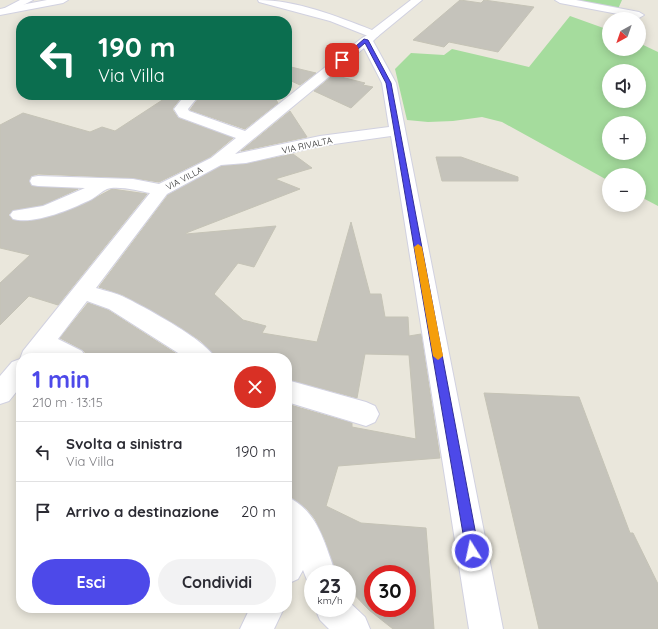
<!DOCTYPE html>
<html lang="it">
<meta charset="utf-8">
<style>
:root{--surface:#fff;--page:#f2f2f3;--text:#2b2b33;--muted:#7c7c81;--line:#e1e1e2;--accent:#4d49e9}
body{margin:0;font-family:Quicksand,sans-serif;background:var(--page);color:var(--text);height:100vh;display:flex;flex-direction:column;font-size:15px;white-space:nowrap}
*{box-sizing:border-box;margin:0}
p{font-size:13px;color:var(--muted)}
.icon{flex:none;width:22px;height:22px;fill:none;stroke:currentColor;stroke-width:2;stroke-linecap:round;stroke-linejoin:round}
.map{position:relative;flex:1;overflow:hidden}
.sheet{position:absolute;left:16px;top:353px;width:276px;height:260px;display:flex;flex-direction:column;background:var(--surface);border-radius:16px;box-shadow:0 2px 10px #0003}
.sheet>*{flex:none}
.hud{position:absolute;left:16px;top:16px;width:276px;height:84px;border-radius:16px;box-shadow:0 2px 10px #0003;background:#0b6e4f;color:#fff;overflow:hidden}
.needle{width:26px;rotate:220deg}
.tools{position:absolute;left:602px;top:12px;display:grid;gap:8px}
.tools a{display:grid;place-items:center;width:44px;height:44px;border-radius:50%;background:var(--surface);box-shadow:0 2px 10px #0003;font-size:20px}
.speed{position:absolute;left:304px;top:565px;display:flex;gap:8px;font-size:20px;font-weight:700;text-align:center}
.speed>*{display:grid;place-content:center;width:52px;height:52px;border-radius:50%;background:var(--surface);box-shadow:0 2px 10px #0003;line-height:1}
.speed small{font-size:10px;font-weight:400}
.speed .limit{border:6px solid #d22;background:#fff;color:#111}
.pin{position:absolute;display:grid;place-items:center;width:34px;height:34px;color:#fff;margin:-17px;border-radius:8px;box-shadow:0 2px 6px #0006}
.me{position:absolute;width:44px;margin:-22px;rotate:350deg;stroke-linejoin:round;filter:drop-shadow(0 0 3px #0008)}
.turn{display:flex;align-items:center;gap:14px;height:84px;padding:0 16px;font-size:18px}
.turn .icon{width:52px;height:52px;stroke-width:2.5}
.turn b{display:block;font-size:28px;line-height:34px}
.round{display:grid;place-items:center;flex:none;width:42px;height:42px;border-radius:21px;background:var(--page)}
.summary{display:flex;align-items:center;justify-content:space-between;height:68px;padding:0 16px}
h1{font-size:24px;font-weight:700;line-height:30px;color:var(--accent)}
.action{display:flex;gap:8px;margin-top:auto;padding:8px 16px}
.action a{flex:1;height:46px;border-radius:24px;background:var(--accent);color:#fff;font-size:16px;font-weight:700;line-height:46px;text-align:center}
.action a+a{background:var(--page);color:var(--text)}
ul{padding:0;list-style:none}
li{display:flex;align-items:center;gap:12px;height:60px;padding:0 16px;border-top:1px solid var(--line)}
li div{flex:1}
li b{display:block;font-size:15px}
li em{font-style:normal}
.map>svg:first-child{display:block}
.green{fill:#a5dc9d;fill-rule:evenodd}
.building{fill:#c5c3bb;stroke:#c5c3b6;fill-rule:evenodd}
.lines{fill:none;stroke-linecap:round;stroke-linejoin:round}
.minor-casing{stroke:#d1d1e0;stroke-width:2}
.tertiary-casing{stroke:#d1d1e0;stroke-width:2}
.minor{fill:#fff;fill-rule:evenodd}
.tertiary{fill:#fff;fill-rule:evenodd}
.route{fill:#4d49e9;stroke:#322f97}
.slow{fill:#f59e0b}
.labels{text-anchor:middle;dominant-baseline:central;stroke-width:3.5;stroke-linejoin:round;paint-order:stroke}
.far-street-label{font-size:9px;fill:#292929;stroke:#fff}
</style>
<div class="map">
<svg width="658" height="629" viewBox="0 0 658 629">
<rect width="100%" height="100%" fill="#eae7dc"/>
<!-- green -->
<path class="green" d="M574 0H622L618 9Z
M570 16 609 30V49H639V43L658 52V206L639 196V175H609V181L502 122 482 117 453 121 428 122 407 120 395 69 411 53 444 55 452 49 529 67ZM609 71H639V101H609ZM609 123H639V153H609Z"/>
<!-- building -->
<path class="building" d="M460 0 481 3 484 0 534 7 498 52 449 42 444 47 413 40Z
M291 67 316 73 300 85 287 79Z
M337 76 365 83 363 85 373 87 351 108 314 91 331 77Z
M170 95H183L172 109 178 118 233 138 210 157 159 182 133 178 38 174 31 176 29 182 32 186 78 189 43 205 13 210 8 215 13 220 31 221 53 216 84 204 112 189 147 194 58 305 29 296 0 325V283L30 255 0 248V125L23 113 90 132 102 127 115 131Z
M197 95H273L278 103 245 129 190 110 198 99Z
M290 111 307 137 241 151Z
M293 154 312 168 275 179 300 189 186 233V234L276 226 254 267 238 263 214 294 243 320 266 326 262 333 317 342 351 222 370 294H381L385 317H408L409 336 421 334 440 458 338 466 326 506 361 523 426 528 434 629H393L369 610 347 587V574H337L325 540 315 519 307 509 287 494V404L352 423V427L416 439 409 355 365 354 357 398 287 379V358H216L201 341 175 324 123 295 99 287 168 195 221 166 246 164ZM373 574H407V608H373Z
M436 157H461L518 177V181H442Z
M88 303 108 310 183 358H90L83 350 60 338Z
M484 393 579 397 630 533H633L658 584V629H539Z"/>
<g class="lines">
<defs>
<path id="minor" d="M20 0H33L10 12 6 13 1 10Z
M555 0H576L639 12 644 15 639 18 560 3Z
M373 32 379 35 373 41 396 83 503 629H469L391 136 320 146 246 163 221 165 167 194 96 288C106 291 117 293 126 298 146 308 206 340 215 358H186L109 309 87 301 58 339 82 351 86 358H52L47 355 44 358H21V386L9 401 0 404V376L12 362 20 359 23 351 150 193C140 191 117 185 107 189 102 191 97 196 92 199 72 209 34 225 13 219L10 215 13 211 43 206 85 188 38 186 32 185 30 181 32 177 38 176 133 179 159 184 211 158 236 138 179 117 174 109 185 95H195L197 98 188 109 189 111 245 131 362 38ZM364 48 382 83 389 127 320 136 235 154Z
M287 380 366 402 375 406 379 414 375 422 366 426 287 402Z
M287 497C318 510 325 545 336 574H313V587L309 585 303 570 298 579 287 584Z
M347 600 365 617 370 629H329L320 620 315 608H347Z
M250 608H284L274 629H240Z"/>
<path id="tertiary" d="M47 0H68L63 3 0 15V9Z
M258 0C296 0 336 16 372 30L411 0H422L377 37 373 38 330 21 259 2Z"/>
</defs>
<!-- minor casing -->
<use href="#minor" class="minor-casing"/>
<!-- tertiary casing -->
<use href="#tertiary" class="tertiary-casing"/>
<!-- minor -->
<use href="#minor" class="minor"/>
<!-- tertiary -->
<use href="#tertiary" class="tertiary"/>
</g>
<!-- route -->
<path class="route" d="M364 39 368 40 391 83 479 551 477 556 472 557 468 556 466 551 386 83 365 43 344 61 340 60Z"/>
<!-- slow -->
<path class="slow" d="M418 244 422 247 443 356 438 360 433 356 414 247Z"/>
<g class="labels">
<!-- far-street labels -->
<g class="far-street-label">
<text transform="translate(307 145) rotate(-12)">VIA RIVALTA</text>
<text transform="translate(184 178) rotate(-28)">VIA VILLA</text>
</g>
</g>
</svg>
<div class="tools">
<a><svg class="needle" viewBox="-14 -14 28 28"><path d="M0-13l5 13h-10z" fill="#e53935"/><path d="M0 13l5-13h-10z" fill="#7c7c81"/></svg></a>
<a><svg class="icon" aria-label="sound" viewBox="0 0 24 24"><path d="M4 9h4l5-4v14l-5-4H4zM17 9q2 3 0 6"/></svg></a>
<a>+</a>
<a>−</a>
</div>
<div class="speed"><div>23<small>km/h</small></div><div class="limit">30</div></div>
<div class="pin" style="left:342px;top:60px;background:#d93025"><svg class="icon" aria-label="arrive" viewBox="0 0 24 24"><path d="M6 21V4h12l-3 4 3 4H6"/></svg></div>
<svg class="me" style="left:472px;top:551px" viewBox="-20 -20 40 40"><circle r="17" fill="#4d49e9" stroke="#fff" stroke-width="3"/><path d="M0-11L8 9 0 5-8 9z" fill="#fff"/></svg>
<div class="hud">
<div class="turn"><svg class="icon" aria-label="left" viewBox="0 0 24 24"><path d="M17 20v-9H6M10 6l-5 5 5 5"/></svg><div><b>190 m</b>Via Villa</div></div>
</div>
<section class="sheet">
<div class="summary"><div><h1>1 min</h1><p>210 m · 13:15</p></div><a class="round" style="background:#d93025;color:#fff"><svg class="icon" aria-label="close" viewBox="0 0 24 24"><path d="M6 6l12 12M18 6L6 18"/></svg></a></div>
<ul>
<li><svg class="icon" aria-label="left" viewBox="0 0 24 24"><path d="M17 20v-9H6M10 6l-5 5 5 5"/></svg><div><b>Svolta a sinistra</b><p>Via Villa</p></div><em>190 m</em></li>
<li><svg class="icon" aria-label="arrive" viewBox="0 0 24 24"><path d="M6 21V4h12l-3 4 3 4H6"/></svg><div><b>Arrivo a destinazione</b></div><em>20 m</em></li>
</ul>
<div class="action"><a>Esci</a><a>Condividi</a></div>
</section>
</div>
